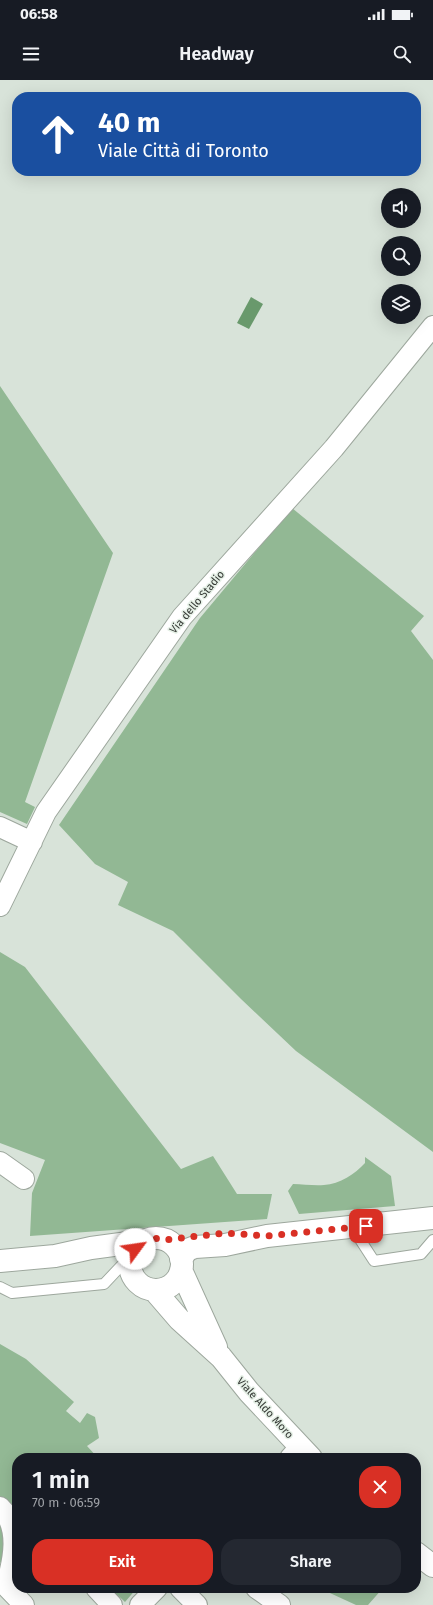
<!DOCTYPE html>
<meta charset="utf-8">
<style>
:root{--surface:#171b24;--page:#242831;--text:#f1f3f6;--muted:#9ea1a6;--accent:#d93025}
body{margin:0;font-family:"Fira Sans",sans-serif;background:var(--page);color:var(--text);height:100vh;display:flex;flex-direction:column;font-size:15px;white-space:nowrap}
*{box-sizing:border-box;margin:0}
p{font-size:13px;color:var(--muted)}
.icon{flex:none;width:22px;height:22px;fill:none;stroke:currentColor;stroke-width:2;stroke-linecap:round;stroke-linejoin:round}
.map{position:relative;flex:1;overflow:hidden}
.details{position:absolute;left:12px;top:1373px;width:409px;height:140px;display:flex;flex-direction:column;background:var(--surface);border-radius:16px;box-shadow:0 4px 16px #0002}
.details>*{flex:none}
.banner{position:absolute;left:12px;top:12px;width:409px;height:84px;border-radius:16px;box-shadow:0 4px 16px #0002;background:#1a4fa0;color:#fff;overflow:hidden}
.buttons{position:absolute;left:381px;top:108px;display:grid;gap:8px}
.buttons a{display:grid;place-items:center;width:40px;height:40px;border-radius:50%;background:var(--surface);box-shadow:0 4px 16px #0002;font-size:20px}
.pin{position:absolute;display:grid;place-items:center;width:34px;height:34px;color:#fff;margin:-17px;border-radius:8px;box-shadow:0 2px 6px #0006}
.me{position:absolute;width:44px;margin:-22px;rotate:59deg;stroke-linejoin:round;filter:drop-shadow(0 0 3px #0008)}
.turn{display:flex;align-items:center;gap:14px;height:84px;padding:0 20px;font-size:18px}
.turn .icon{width:52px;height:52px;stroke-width:2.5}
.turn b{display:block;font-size:28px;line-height:34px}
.round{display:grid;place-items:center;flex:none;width:42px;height:42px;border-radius:16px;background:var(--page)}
.head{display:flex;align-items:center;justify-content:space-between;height:68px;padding:0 20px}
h1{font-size:24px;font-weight:600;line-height:30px}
.cta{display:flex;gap:8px;margin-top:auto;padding:8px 20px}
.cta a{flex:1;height:46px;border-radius:16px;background:var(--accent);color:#fff;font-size:16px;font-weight:600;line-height:46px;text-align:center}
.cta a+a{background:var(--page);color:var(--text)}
.status{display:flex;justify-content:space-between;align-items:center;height:28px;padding:0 20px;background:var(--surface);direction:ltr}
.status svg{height:11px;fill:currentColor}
header{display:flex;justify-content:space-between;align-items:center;height:52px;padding:0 20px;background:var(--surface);font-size:18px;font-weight:600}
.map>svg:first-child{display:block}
.green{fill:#92b894}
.water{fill:#69996c}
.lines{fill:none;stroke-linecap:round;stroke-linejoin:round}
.service-casing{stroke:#9da79d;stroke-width:12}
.minor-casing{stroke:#9da79d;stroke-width:22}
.tertiary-casing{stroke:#9da79d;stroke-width:24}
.service{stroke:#fff;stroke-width:10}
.minor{stroke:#fff;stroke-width:20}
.tertiary{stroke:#fff;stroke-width:22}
.route{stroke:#d93025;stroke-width:7;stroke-dasharray:0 12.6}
.labels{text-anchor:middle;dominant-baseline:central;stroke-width:3;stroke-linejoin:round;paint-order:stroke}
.street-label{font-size:11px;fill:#363a36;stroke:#e5f0e6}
</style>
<div class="status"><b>06:58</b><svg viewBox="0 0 49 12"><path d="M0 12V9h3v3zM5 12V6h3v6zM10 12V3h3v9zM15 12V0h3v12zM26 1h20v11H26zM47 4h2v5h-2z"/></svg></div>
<header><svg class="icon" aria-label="menu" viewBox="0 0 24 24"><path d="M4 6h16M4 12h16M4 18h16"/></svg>Headway<svg class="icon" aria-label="search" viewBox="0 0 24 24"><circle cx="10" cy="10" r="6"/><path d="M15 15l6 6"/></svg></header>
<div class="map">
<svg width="433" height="1525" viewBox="0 0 433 1525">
<rect width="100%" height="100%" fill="#d8e3d9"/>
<!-- green -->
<path class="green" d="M0 306 113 473 25 722 35 727 27 744 0 732Z
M292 428 424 536 411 551 433 580V1072L296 971 241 919 173 851 118 825 128 802 95 784 59 745 200 538Z
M0 872 25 887 181 1089 213 1076 237 1114H272L267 1139 30 1156 32 1113 45 1080 0 1063Z
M365 1077 391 1096 395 1126 299 1134 288 1111 293 1104C303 1104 314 1106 324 1105 340 1104 355 1094 365 1083Z
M0 1264 26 1279 74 1322 66 1331 80 1343 87 1333 95 1337 99 1358 87 1366 98 1378H17V1486L12 1431 0 1417Z
M0 1438 8 1453 4 1486 0 1482Z
M110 1508H137L125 1522Z
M319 1508H383L368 1525H356Z"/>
<!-- water -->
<path class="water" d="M251 217 263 224 249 249 237 243Z"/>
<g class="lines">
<defs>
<path id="service" d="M352 1147 374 1181 421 1174 433 1160
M0 1207 12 1213 104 1204 121 1186"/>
<path id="minor" d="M0 747 32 762
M0 826 46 732 182 537 334 368 433 246
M0 1082 24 1099
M290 1378 300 1367
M0 1427C21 1447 13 1481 6 1506
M0 1500 24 1525
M96 1508 112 1525
M180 1508 197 1525
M256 1508 280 1525
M140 1525 157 1508"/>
<path id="tertiary" d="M130 1184a26 26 0 1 1 52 0a26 26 0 1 1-52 0Z
M181 1179 187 1170 195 1167 225 1165 267 1156 433 1138
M0 1181 55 1176 91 1168 143 1161
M181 1190 216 1267
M154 1210 179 1239 221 1277 249 1312 311 1378
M416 1473 433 1486"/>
</defs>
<!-- service casing -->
<use href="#service" class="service-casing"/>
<!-- minor casing -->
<use href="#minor" class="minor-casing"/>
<!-- tertiary casing -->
<use href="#tertiary" class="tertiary-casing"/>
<!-- service -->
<use href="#service" class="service"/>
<!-- minor -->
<use href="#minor" class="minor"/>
<!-- tertiary -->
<use href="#tertiary" class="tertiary"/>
</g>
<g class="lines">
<!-- route -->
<path class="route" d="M135 1169 143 1161 153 1158 164 1160 225 1153 267 1156 366 1146"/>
</g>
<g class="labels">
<!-- street labels -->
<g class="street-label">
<text transform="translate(197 522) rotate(-50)">Via dello Stadio</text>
<text transform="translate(265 1328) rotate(48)">Viale Aldo Moro</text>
</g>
</g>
</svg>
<div class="buttons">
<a><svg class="icon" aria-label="sound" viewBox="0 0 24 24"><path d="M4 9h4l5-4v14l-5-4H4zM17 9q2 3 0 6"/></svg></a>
<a><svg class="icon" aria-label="search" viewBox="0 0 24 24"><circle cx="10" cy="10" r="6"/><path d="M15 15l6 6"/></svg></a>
<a><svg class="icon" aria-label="layers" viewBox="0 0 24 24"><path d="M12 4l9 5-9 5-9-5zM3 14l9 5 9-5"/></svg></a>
</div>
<div class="pin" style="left:366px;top:1146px;background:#d93025"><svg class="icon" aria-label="arrive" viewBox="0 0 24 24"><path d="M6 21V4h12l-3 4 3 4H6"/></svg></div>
<svg class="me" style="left:135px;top:1169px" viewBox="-20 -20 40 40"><circle r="19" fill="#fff"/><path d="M0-13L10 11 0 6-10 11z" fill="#d93025"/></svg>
<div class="banner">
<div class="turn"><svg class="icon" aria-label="ahead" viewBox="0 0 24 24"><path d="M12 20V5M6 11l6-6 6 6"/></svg><div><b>40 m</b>Viale Città di Toronto</div></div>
</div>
<section class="details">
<div class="head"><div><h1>1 min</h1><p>70 m · 06:59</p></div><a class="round" style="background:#d93025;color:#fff"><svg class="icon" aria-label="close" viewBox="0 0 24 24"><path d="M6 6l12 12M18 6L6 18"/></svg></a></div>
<div class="cta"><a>Exit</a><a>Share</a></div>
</section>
</div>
